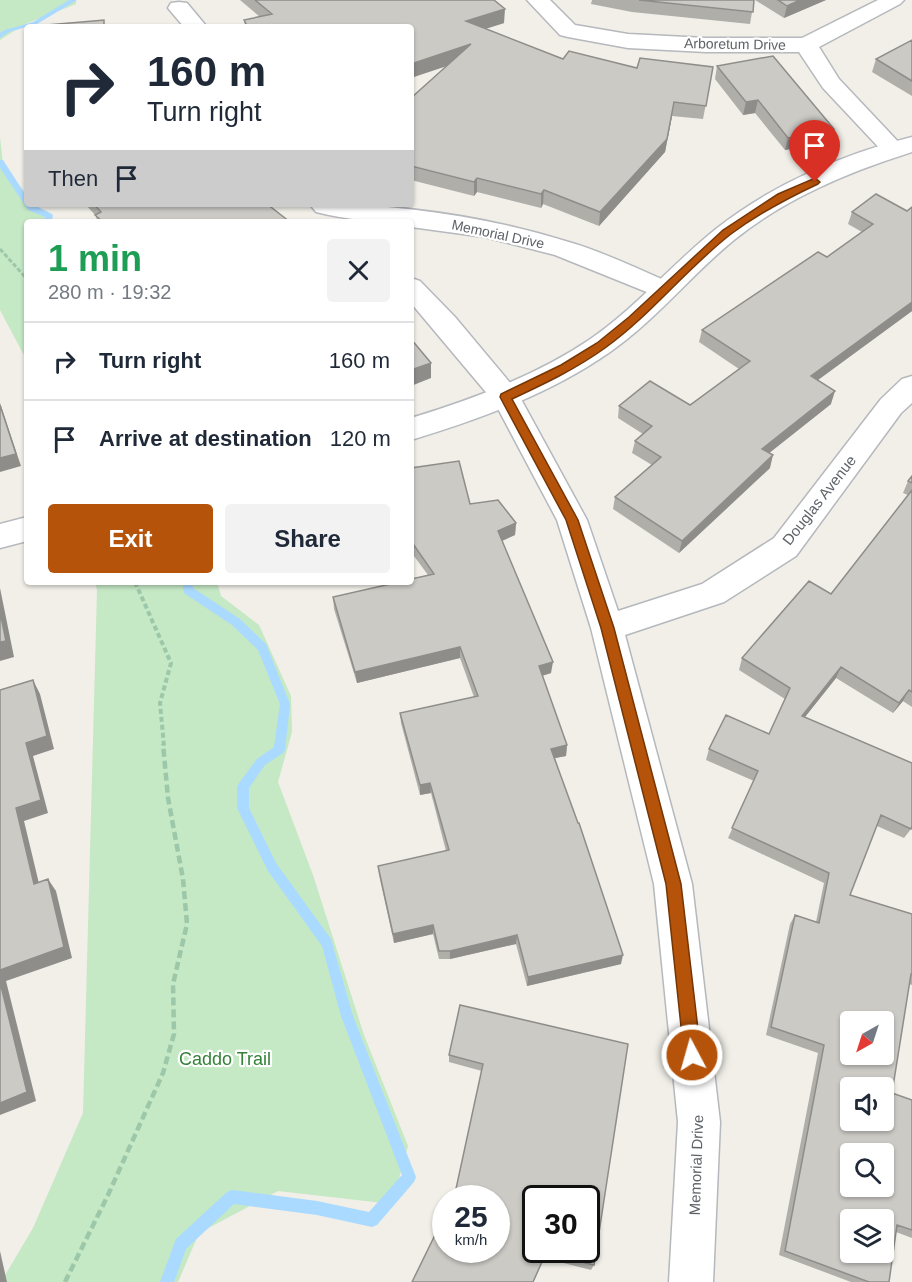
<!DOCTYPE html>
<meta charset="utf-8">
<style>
:root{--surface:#fff;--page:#f2f2f3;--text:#1f2937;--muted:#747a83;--line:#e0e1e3;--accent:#b45309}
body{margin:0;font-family:Arial,sans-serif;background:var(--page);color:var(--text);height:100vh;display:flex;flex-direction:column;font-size:22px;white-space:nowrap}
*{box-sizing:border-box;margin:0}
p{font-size:20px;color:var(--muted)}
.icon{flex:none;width:33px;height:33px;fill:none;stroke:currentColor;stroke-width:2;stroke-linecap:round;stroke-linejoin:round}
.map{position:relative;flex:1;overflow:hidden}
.panel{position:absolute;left:24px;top:219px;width:390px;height:366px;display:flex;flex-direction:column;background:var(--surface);border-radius:6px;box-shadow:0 2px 4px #0004}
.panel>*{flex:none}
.guide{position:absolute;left:24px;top:24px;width:390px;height:183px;border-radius:6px;box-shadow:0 2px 4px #0004;background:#fff;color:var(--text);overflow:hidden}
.needle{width:39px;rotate:219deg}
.buttons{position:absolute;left:840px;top:1011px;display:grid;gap:12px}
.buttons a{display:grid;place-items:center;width:54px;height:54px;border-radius:6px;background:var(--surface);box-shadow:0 2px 4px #0004;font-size:30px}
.speed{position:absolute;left:432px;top:1185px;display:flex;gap:12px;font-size:30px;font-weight:700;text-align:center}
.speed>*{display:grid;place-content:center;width:78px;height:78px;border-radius:50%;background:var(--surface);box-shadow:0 2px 4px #0004;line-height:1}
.speed small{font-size:15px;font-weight:400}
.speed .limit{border:3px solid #111;border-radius:9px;background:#fff;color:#111}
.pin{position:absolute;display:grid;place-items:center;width:51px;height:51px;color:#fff;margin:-62px -26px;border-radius:50% 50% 50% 0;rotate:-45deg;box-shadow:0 0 6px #0007}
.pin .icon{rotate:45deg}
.me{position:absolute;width:66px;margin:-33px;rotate:354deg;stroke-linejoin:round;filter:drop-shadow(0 0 4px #0008)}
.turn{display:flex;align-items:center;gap:21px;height:126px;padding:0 24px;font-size:27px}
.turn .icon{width:78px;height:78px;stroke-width:2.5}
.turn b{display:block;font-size:42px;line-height:51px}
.then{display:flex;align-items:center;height:57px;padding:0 24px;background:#0003;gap:12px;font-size:22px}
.round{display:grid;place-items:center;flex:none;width:63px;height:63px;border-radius:6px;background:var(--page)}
.summary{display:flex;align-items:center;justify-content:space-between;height:102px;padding:0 24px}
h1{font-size:36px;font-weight:800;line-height:45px;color:#1e9e55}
.button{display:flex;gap:12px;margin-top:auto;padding:12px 24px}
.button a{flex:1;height:69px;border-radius:6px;background:var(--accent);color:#fff;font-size:24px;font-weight:800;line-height:69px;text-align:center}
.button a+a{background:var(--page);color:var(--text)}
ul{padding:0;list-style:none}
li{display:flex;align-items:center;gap:18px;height:78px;padding:0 24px;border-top:2px solid var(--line)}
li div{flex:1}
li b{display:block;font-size:22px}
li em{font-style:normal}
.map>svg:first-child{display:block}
.green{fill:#c5e8c5}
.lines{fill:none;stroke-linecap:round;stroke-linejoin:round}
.stream{fill:#aadaff;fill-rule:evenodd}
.street-casing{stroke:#b5b8bc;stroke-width:3}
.secondary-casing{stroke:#b6babf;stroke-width:3}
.path-far2{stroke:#9cc7a9;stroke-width:3;stroke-dasharray:4.5 2;stroke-linecap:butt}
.path-far1{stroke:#9cc7a9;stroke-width:4;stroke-dasharray:5 3;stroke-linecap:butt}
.path{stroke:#9cc7a9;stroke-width:4.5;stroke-dasharray:8 4;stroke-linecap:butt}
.street{fill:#fff;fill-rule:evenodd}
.secondary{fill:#fff;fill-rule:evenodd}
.wall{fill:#afaea9}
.shaded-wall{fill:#8f8d8a}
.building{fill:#cccac5;stroke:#8f8d8a;stroke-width:1.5;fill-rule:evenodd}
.route{fill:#b45309;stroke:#753606;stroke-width:1.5}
.labels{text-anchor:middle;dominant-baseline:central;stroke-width:4.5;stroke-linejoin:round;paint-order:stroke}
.far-street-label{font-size:14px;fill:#5f6368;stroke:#fff}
.street-label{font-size:15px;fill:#5f6368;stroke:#fff}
.near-park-label{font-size:18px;fill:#348238;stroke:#fff}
</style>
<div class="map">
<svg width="912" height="1282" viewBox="0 0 912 1282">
<rect width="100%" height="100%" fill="#f1efe8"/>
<!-- green -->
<path class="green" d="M0 0H76V4L25 24 0 40Z
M0 137 3 164 27 196V204H33L49 222H27V361L0 310Z
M95 582H217L221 596 259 625 291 696 292 732 278 782 313 875 364 1035 408 1146 392 1204 278 1191 199 1233 178 1282H1L33 1228 83 1113 97 590Z"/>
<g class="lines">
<!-- stream -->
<path class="stream" d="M69 0H77L37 24 9 32 0 38V33L5 30 33 22Z
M0 160H3L27 197V204H32L52 214 53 216 51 222H43L45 217 28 210 0 168Z
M182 582H192L193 588 240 619 266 644 290 704 285 750 283 753 265 765 249 788V808L276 863 331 939 353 1016 416 1177 414 1182 377 1225 372 1227 317 1215 234 1204 186 1249 174 1282H160L176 1239 227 1192 232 1190 317 1201 369 1212 402 1175 341 1016 322 946 268 871 237 808V787L239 783 257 759 274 747 280 704 258 650 232 625 184 593Z"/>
<defs>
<path id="street" d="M527 0H550L575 25 628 34 706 38H802L878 0H904L900 4 819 47 839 79 905 149 901 154 893 156 885 154 823 88 799 52H706L628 48 568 37 560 35Z
M179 2 187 3 207 27H184L168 8 171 3Z
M314 204C400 204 490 217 572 243 606 253 640 270 673 284L677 290 673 296 664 299 555 255 485 237 411 227V222C379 222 347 220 316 212L312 207Z
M411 278 420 281 455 317 516 390 587 520 618 611 702 584 774 538 881 399 902 379 912 376V403L901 413 796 556 724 602 625 635 692 884 720 1122 713 1282H669L678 1122 654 884 591 628 557 520 495 403 411 303Z"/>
<path id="secondary" d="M912 137V152C849 172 786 198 734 240 691 275 656 320 610 352 550 394 480 419 411 440V418C473 399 535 376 589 340 636 308 672 264 716 229 771 185 843 154 912 137Z
M27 517V541L0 548V524Z"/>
</defs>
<!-- street casing -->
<use href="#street" class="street-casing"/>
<!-- secondary casing -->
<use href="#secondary" class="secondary-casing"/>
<!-- path-far2 -->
<path class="path-far2" d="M0 249 27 279"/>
<!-- path-far1 -->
<path class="path-far1" d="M135 582 171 663 160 703 164 746"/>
<!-- path -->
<path class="path" d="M65 1282 108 1195 163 1073 174 1034 173 984 187 924 183 879 168 798 163 744"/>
<!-- street -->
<use href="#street" class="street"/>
<!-- secondary -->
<use href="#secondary" class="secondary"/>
</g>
<!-- wall -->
<path class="wall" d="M240 0H494L504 23 485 29 563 59 637 68 713 67 703 119 672 116 665 152 599 226 543 204 541 208 477 192 474 196 411 180V97L447 66 411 27H245L244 20 260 17Z
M592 0H754L750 24 632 12 591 4Z
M755 0H826L784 18Z
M912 40V96L872 72 876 59Z
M717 66 834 129 830 141 785 150 755 113 743 115 715 79Z
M85 204H267L290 222H97L96 216Z
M912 207V311L818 380 831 404 769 453 770 468 679 553 613 509 615 497 652 465 632 453 635 441 643 434 618 418 619 406 690 405 739 369 699 342 702 330 827 257 862 232 848 224 852 212 907 211Z
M411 468 470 504 516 523 515 535 502 541 551 673 542 676 567 745 566 756 555 758 621 964 527 986 516 944 450 959H439L433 934 394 943 379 875 378 866 446 851 431 793 420 795 401 723 400 713 474 697 460 658 357 683 334 609 333 597 428 575 411 552Z
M912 476V707L903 701 893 713 836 678 805 717 911 829 904 838 877 826 850 895 912 914V985L909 984 892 1093 912 1100V1238L896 1232 889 1282H851L779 1255 818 1053 766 1035 790 924 795 915 816 922 824 883 728 838 754 781 706 760 709 749 769 734 785 699 739 670 742 658 831 594 908 495 903 493 908 481Z
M460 1005 594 1265 591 1270 544 1258 446 1240 482 1071 449 1062V1055Z"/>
<!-- shaded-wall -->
<path class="shaded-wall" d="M800 0H826L784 18 787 6Z
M505 9 504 23 466 35V21Z
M471 44V58L411 78V64Z
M758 100 755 113 743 115 746 102Z
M672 116 665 152 599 226 600 212Z
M834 129 830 141 785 150 788 138Z
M477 178V192L474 196V182Z
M544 190 543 204 541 208V194Z
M912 302V311L807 388 811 376Z
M431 363V378L411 386V370Z
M835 391 831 404 759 461 762 449Z
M0 403 21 466 0 472Z
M773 455 770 468 679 553 682 541Z
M516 523 515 535 497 543 498 531Z
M0 588 14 657 0 661Z
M460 647V658L357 683 355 672Z
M553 662 551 673 538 677 539 666Z
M841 667 836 678 797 727 802 716Z
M33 680 40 694 54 749 33 756 48 813 24 821 42 896 34 884 16 808 26 743Z
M909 690 903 701 893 713 899 703Z
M567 745 566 756 550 759 551 749Z
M430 783 431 793 420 795V785Z
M48 879 56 891 72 958 6 981 36 1101 0 1115V970Z
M433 925V934L394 943 393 934Z
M517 935 516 944 450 959V951Z
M623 955 621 964 527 986 528 977Z
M0 1251 7 1282H0Z"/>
<!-- building -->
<path class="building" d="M255 0H494L505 9 466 21 563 59 569 51 637 68 640 58 713 67 706 106 674 102 667 139 600 212 544 190 541 194 477 178 474 182 411 166V98L471 44 411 64V27H248L244 20 272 14Z
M639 0H754L753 12Z
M778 0H800L787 6Z
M104 20V27H34L35 26Z
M912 40V81L876 59Z
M773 56 834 129 788 138 758 100 746 102 717 66Z
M876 194 907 211 912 207V302L811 376 835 391 762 449 773 455 682 541 615 497 661 457 635 441 652 426 619 406 650 381 690 405 750 361 702 330 818 252 827 257 873 224 852 212Z
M94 204H267L290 222H103L95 215 101 212Z
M411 339 431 363 411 370Z
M0 405 16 454 0 458Z
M459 461 470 504 498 500 516 523 498 531 553 662 539 666 567 745 551 749 578 823H579L623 955 528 977 517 935 450 951H439L433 925 393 934 378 866 449 850 430 783 420 785 400 713 478 696 460 647 355 672 333 597 399 582H411V579L434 574 411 541V468Z
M912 476V483L908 481Z
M912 490V692L909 690 899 703 841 667 802 716 912 763V826L911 829 881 815 850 895 912 914V974H911L892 1093 912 1100V1230L897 1225 889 1282H869L785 1251 824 1045 771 1027 795 915 819 923 829 873 732 828 758 771 709 749 726 715 769 734 790 688 742 658 809 581 831 594ZM850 1022H884V1054H850ZM850 1088H884V1120H850ZM850 1154H884V1186H850ZM850 1220H884V1252H850Z
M0 612 6 641 0 642Z
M33 680 47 736 26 743 41 800 16 808 34 884 48 879 64 947 0 970V690Z
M0 982 27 1092 0 1103Z
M460 1005 628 1044 594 1265 546 1253 533 1282H412L435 1235 446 1240V1250H496V1198H454L483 1064 449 1055ZM536 1198H586V1250H536Z"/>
<!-- route -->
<path class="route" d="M815 178 820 182 818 184C788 198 758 214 731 234 686 269 651 315 605 348 576 369 544 384 512 399L578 520 614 628 681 884 701 1055 698 1061 692 1064 686 1061 684 1055 666 884 601 628 566 520 500 397 501 394 561 365 597 343 629 317 723 230 778 194Z"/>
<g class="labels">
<!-- far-street labels -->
<g class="far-street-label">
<text transform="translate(735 44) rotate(1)">Arboretum Drive</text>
<text transform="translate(498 234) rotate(12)">Memorial Drive</text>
</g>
<!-- street labels -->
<g class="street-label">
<text transform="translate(819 500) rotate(-52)">Douglas Avenue</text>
<text transform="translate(696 1165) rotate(-88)">Memorial Drive</text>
</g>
<!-- near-park labels -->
<g class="near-park-label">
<text x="225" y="1059">Caddo Trail</text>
</g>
</g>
</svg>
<div class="buttons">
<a><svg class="needle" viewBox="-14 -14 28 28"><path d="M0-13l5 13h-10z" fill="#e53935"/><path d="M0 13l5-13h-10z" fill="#747a83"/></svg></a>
<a><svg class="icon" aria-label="sound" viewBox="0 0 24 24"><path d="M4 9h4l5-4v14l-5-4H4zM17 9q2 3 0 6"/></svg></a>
<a><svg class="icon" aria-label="search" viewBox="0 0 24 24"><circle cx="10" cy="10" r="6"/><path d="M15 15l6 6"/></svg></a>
<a><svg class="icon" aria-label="layers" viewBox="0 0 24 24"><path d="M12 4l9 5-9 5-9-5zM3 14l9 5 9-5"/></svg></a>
</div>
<div class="speed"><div>25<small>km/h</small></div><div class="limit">30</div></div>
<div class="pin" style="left:815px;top:182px;background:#d93025"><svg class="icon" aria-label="arrive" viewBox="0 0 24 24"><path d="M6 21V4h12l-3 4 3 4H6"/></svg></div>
<svg class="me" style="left:692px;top:1055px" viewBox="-20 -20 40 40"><circle r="17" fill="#b45309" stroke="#fff" stroke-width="3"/><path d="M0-11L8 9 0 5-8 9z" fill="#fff"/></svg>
<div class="guide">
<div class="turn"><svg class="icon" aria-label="right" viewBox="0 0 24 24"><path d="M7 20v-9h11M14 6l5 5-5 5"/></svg><div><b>160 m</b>Turn right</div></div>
<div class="then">Then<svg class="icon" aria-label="arrive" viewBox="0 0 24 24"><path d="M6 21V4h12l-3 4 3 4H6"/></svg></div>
</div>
<section class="panel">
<div class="summary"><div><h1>1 min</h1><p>280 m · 19:32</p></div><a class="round"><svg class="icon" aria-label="close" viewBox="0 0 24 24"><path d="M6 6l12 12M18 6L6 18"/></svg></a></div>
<ul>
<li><svg class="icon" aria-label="right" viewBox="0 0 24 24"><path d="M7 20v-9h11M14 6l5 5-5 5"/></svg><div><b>Turn right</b></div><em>160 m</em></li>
<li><svg class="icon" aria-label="arrive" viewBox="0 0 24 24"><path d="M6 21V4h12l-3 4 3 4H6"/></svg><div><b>Arrive at destination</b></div><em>120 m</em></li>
</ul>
<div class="button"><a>Exit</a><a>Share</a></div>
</section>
</div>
